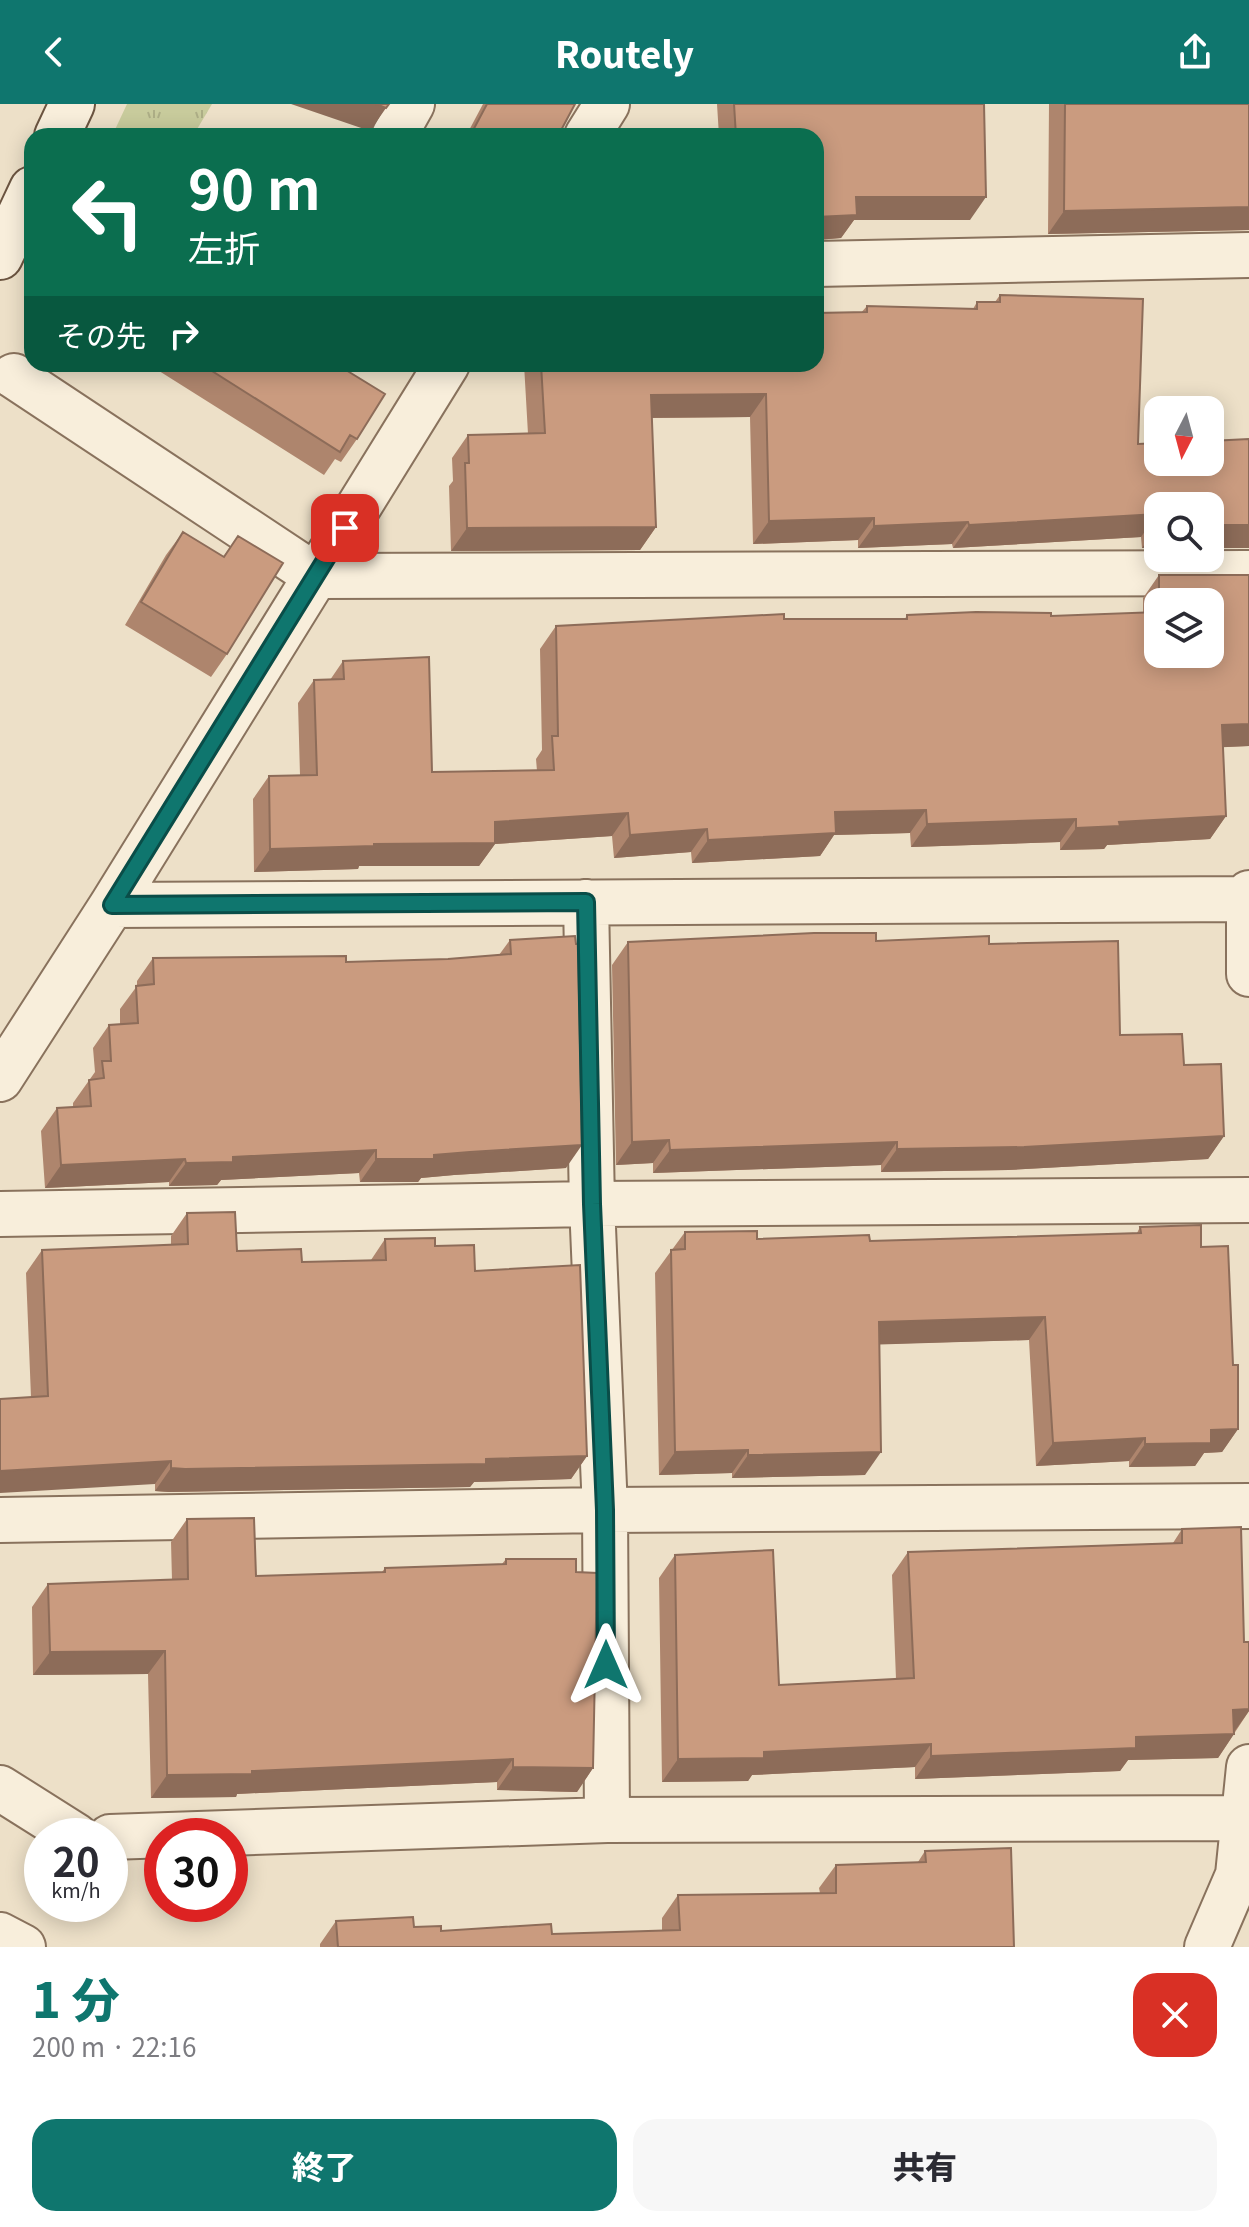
<!DOCTYPE html>
<html lang="ja">
<meta charset="utf-8">
<style>
:root{--surface:#fff;--page:#f7f7f7;--text:#2b2b33;--muted:#7c7c81;--accent:#0f766e}
body{margin:0;font-family:Georgia,"Noto Sans JP",serif;background:var(--page);color:var(--text);height:100vh;display:flex;flex-direction:column;font-size:30px;white-space:nowrap}
*{box-sizing:border-box;margin:0}
p{font-size:26px;color:var(--muted)}
.icon{flex:none;width:44px;height:44px;fill:none;stroke:currentColor;stroke-width:2;stroke-linecap:round;stroke-linejoin:round}
.map{position:relative;height:1843px;overflow:hidden}
.drawer{display:flex;flex-direction:column;background:var(--surface);flex:1}
.drawer>*{flex:none}
.guide{position:absolute;left:24px;top:24px;width:800px;height:244px;border-radius:24px;box-shadow:0 4px 20px #0003;background:#0b6e4f;color:#fff;overflow:hidden}
.needle{width:52px;rotate:186deg}
.controls{position:absolute;left:1144px;top:292px;display:grid;gap:16px}
.controls a{display:grid;place-items:center;width:80px;height:80px;border-radius:16px;background:var(--surface);box-shadow:0 4px 20px #0003;font-size:40px}
.speed{position:absolute;left:24px;top:1714px;display:flex;gap:16px;font-size:40px;font-weight:700;text-align:center}
.speed>*{display:grid;place-content:center;width:104px;height:104px;border-radius:50%;background:var(--surface);box-shadow:0 4px 20px #0003;line-height:1}
.speed small{font-size:20px;font-weight:400}
.speed .limit{border:12px solid #d22;background:#fff;color:#111}
.pin{position:absolute;display:grid;place-items:center;width:68px;height:68px;color:#fff;margin:-34px;border-radius:16px;box-shadow:0 4px 12px #0006}
.me{position:absolute;width:88px;margin:-44px;rotate:0deg;stroke-linejoin:round;filter:drop-shadow(0 0 6px #0008)}
.turn{display:flex;align-items:center;gap:28px;height:168px;padding:0 32px;font-size:36px}
.turn .icon{width:104px;height:104px;stroke-width:2.5}
.turn b{display:block;font-size:56px;line-height:68px}
.then{display:flex;align-items:center;height:76px;padding:0 32px;background:#0003;gap:16px;font-size:30px}
.round{display:grid;place-items:center;flex:none;width:84px;height:84px;border-radius:24px;background:var(--page)}
.summary{display:flex;align-items:center;justify-content:space-between;height:136px;padding:0 32px}
h1{font-size:48px;font-weight:800;line-height:60px;color:var(--accent)}
.button{display:flex;gap:16px;margin-top:auto;padding:16px 32px}
.button a{flex:1;height:92px;border-radius:24px;background:var(--accent);color:#fff;font-size:32px;font-weight:800;line-height:92px;text-align:center}
.button a+a{background:var(--page);color:var(--text)}
header{display:flex;justify-content:space-between;align-items:center;height:104px;padding:0 32px;background:var(--accent);color:#fff;font-size:36px;font-weight:800}
.map>svg:first-child{display:block}
.grass{fill:url(#grass-tufts)}
.lines{fill:none;stroke-linecap:round;stroke-linejoin:round}
.street-casing{stroke:#89725d;stroke-width:48}
.secondary-casing{stroke:#6b5440;stroke-width:48}
.street{stroke:#f8eedb;stroke-width:44}
.secondary{stroke:#f8eedb;stroke-width:44}
.wall{fill:#ae856d;fill-rule:evenodd}
.shaded-wall{fill:#8d6c59}
.building{fill:#ca9b7f;stroke:#8d6c59;stroke-width:2}
.route-casing{stroke:#0a4d48;stroke-width:20}
.route{stroke:#0f766e;stroke-width:14}
</style>
<header><svg class="icon" aria-label="back" viewBox="0 0 24 24"><path d="M15 5l-7 7 7 7"/></svg>Routely<svg class="icon" aria-label="share" viewBox="0 0 24 24"><path d="M12 15V3M7 8l5-5 5 5M5 13v7h14v-7"/></svg></header>
<div class="map">
<svg width="1249" height="1843" viewBox="0 0 1249 1843">
<defs>
<pattern id="grass-tufts" width="24" height="20" patternUnits="userSpaceOnUse" patternTransform="scale(2)"><rect width="24" height="20" fill="#c8cb9c"/><path d="M3 7l-1-3M5 7V3M7 7l1-3M15 17l-1-3M17 17v-4M19 17l1-3" fill="none" stroke="#adae86"/></pattern>
</defs>
<rect width="100%" height="100%" fill="#ede0c8"/>
<!-- grass -->
<path class="grass" d="M127 0H212L193 32H112Z"/>
<g class="lines">
<defs>
<path id="street" d="M394 32 412 0
M587 32 607 0
M816 160 1249 151
M14 272 316 472 1249 469
M1249 789V870
M586 798 592 1100 605 1406 607 1716
M112 801 1247 795
M0 975 112 801 447 260
M0 1110 592 1100 1249 1096
M0 1416 605 1406 1249 1402
M0 1684 76 1732
M110 1733 607 1716 1244 1714
M0 1831 23 1843
M1207 1843 1238 1771 1249 1663"/>
<path id="secondary" d="M57 32 72 0
M0 153 32 85"/>
</defs>
<!-- street casing -->
<use href="#street" class="street-casing"/>
<!-- secondary casing -->
<use href="#secondary" class="secondary-casing"/>
<!-- street -->
<use href="#street" class="street"/>
<!-- secondary -->
<use href="#secondary" class="secondary"/>
</g>
<!-- wall -->
<path class="wall" d="M483 0H575L558 32H466Z
M717 0H984L970 116H854L841 134 816 136V32H719Z
M1049 0H1249V126L1048 130Z
M1000 191 1138 340 1249 444H1142L1141 433 953 444 952 440 858 444V436L753 440 750 313 652 314 656 423 640 446 451 447 449 382 453 377 452 354 468 331 528 330 524 260H816L867 202 973 205 977 198H995Z
M148 260H336L357 335 341 358 335 355 324 371Z
M183 428 223 453 238 432 227 550 211 573 125 521 166 451Z
M1159 471H1249V642L1223 643 1226 712 1210 735 1107 741 1104 745 1060 746V738L911 743 910 729 834 731 820 752 692 759 691 748 614 754 612 732 495 740 479 762H359L358 765 254 768 253 695 269 672 300 671 298 599 314 576H330L343 557 429 553 432 668 537 667 536 655 542 646 540 545 556 522 784 510V515H905L907 511 976 508 1051 509V512L1143 509V494ZM1158 498H1210V550H1158Z
M510 836 566 1064 454 1071 421 1074 418 1078H360L359 1069 221 1076 217 1081 169 1082V1078L45 1084 41 1027 57 1004 73 1003V999L95 968 93 944 109 921 120 920V905L137 882V877L153 854 346 858 448 855 499 851Z
M876 837 989 840 1120 931 1184 961 1224 1032 1208 1055 1008 1066 881 1068V1061L653 1069V1059L616 1061 612 861 628 838Z
M187 1109 237 1147 302 1158 371 1156 385 1135 435 1142 475 1167 587 1352 571 1375 474 1378 470 1383 169 1388 155 1387V1380L31 1293 26 1169 42 1146 171 1141V1132Z
M1140 1123 1201 1143 1233 1261 1238 1325 1222 1348 1204 1349 1195 1362 1129 1363V1357L1036 1362 1029 1236 879 1240 865 1371 732 1374V1369L659 1371 655 1169 685 1128 757 1135 870 1137 1137 1129Z
M187 1415 256 1472 382 1468 385 1464 502 1460 506 1455 576 1468 593 1664 577 1688 497 1686V1678L237 1690 236 1693 151 1694 148 1570 33 1571 32 1503 48 1480 172 1476 171 1438Z
M1182 1425 1244 1538 1249 1607 1218 1654 1128 1656 1120 1667 915 1675V1663L752 1671 748 1677 662 1678 659 1474 675 1451 779 1581 896 1575 892 1471 908 1448 1173 1439Z
M925 1747 1014 1843H320V1840L336 1817 414 1823 441 1827 552 1830 662 1827V1814L678 1791 820 1789 819 1784 836 1761 918 1758Z"/>
<!-- shaded-wall -->
<path class="shaded-wall" d="M291 0H376L386 4 370 27Z
M856 93H986L970 116H854L841 134 816 136V113Z
M1249 103V126L1048 130 1064 107Z
M766 290 750 313 635 314 651 291Z
M1157 410 1141 433 953 444 969 421Z
M874 414 858 436 753 440 769 417Z
M968 418 952 440 858 444 874 422Z
M1158 421V444H1142Z
M1210 421H1249V444H1210Z
M656 423 640 446 451 447 467 424Z
M1249 620V642L1206 644 1222 621Z
M926 706 910 729 834 731 820 752 692 759 708 736 835 708Z
M628 709 612 732 495 740 479 762H359L358 765 254 768 270 745 374 740 495 718Z
M1226 712 1210 735 1107 741 1104 745 1060 746 1076 724 1119 718Z
M1076 715 1060 738 911 743 927 720Z
M707 725 691 748 614 754 630 731Z
M1224 1032 1208 1055 1008 1066 881 1068 897 1045Z
M669 1036 653 1059 616 1061 632 1038Z
M897 1038 881 1061 653 1069 670 1046Z
M582 1041 566 1064 454 1071 421 1074 418 1078H360L376 1055Z
M376 1046 359 1069 221 1076 217 1081 169 1082 186 1059 233 1053Z
M185 1055 169 1078 45 1084 61 1061Z
M1045 1213 1029 1236 863 1241 879 1218Z
M1238 1325 1222 1348 1204 1349 1195 1362 1129 1363 1145 1340 1211 1326Z
M1145 1334 1129 1357 1036 1362 1053 1339Z
M748 1346 732 1369 659 1371 675 1348Z
M881 1348 865 1371 732 1374 748 1351Z
M587 1352 571 1375 474 1378 470 1383 169 1388 155 1387 171 1364Z
M171 1357 155 1380 0 1389V1367Z
M165 1547 148 1570 33 1571 50 1548Z
M1249 1605V1607L1234 1628 1233 1606Z
M1234 1630 1218 1654 1128 1656 1120 1667 915 1675 931 1652 1136 1633Z
M931 1640 915 1663 752 1671 748 1677 662 1678 678 1655 764 1648Z
M513 1655 497 1678 237 1690 236 1693 151 1694 167 1671Z
M513 1663 593 1664 577 1688 497 1686Z"/>
<!-- building -->
<path class="building" d="M376 0H389L386 4Z
M487 0H575L558 32H470Z
M734 0H984L986 93H856L857 111 816 113V32H736Z
M1065 0H1249V103L1064 107Z
M1000 191 1143 195 1138 340 1158 339V358H1210V337L1249 335V421H1210V402H1158V421L1157 410 969 421 968 418 874 422V414L769 417 766 290 651 291 656 423 467 424 465 359H469L468 331 545 329 541 260H816V209L867 208V202L977 205V198H1000Z
M201 260H336L385 290 357 335 350 331 340 348Z
M183 428 224 453 238 432 283 459 227 550 141 498Z
M1159 471H1249V620L1222 621 1226 712 1119 718 1120 722 1076 724V715L927 720 926 706 835 708 836 729 708 736 707 725 630 731 628 709 495 718V739L374 740V742L270 745 269 672 317 671 314 576 344 575 343 557 429 553 432 668 554 666 552 632H558L556 522 784 510V515H907V511L976 508 1051 509V512L1158 508V550H1210V498H1159Z
M814 829H876V837L989 832V840L1118 837 1120 931 1182 930 1184 961 1221 960 1224 1032 1024 1043 897 1045V1038L670 1046 669 1036 632 1038 628 838Z
M575 832 576 840H578L582 1041 470 1048 434 1051V1055H376V1046L233 1053V1058L186 1059 185 1055 61 1061 57 1004 91 1002 89 976 104 974 102 957H111L109 921 138 919 136 882 154 880 153 854 346 852V858L448 855 511 850 510 836Z
M235 1108 237 1147 301 1145 302 1158 386 1156 385 1135 435 1134V1142L474 1141 475 1167 580 1161 587 1352 486 1355V1360L185 1365 171 1364V1357L0 1367V1295L48 1292 42 1146 188 1140 187 1109Z
M1201 1121V1143L1228 1142 1233 1261H1238V1325L1211 1326V1339L1145 1340V1334L1053 1339 1045 1213 879 1218 881 1348 748 1351V1346L675 1348 671 1146 685 1145V1128L757 1127V1135L869 1131 870 1137 1141 1129 1140 1123Z
M254 1414 256 1472 385 1468V1464L506 1460V1455H576V1468L597 1469 593 1664 513 1663V1655L252 1667V1670L167 1671 165 1547 50 1548 48 1480 188 1475 187 1415Z
M1241 1423 1244 1538H1249V1605L1233 1606 1234 1630 1136 1633V1644L931 1652V1640L764 1648V1654L678 1655 675 1451 773 1446 779 1581 914 1574 908 1448 1182 1439V1425Z
M1011 1744 1014 1843H338L336 1817 413 1813 414 1823 441 1822V1827L551 1820 552 1830 680 1826 678 1791 836 1789V1761L926 1758 925 1747Z"/>
<g class="lines">
<defs>
<path id="route" d="M345 424 112 801 586 798 592 1100 605 1406 606 1561"/>
</defs>
<!-- route casing -->
<use href="#route" class="route-casing"/>
<!-- route -->
<use href="#route" class="route"/>
</g>
</svg>
<div class="controls">
<a><svg class="needle" viewBox="-14 -14 28 28"><path d="M0-13l5 13h-10z" fill="#e53935"/><path d="M0 13l5-13h-10z" fill="#7c7c81"/></svg></a>
<a><svg class="icon" aria-label="search" viewBox="0 0 24 24"><circle cx="10" cy="10" r="6"/><path d="M15 15l6 6"/></svg></a>
<a><svg class="icon" aria-label="layers" viewBox="0 0 24 24"><path d="M12 4l9 5-9 5-9-5zM3 14l9 5 9-5"/></svg></a>
</div>
<div class="speed"><div>20<small>km/h</small></div><div class="limit">30</div></div>
<div class="pin" style="left:345px;top:424px;background:#d93025"><svg class="icon" aria-label="arrive" viewBox="0 0 24 24"><path d="M6 21V4h12l-3 4 3 4H6"/></svg></div>
<svg class="me" style="left:606px;top:1561px" viewBox="-20 -20 40 40"><path d="M0-17L14 15 0 8-14 15z" fill="#0f766e" stroke="#fff" stroke-width="4"/></svg>
<div class="guide">
<div class="turn"><svg class="icon" aria-label="left" viewBox="0 0 24 24"><path d="M17 20v-9H6M10 6l-5 5 5 5"/></svg><div><b>90 m</b>左折</div></div>
<div class="then">その先<svg class="icon" aria-label="right" viewBox="0 0 24 24"><path d="M7 20v-9h11M14 6l5 5-5 5"/></svg></div>
</div>
</div>
<section class="drawer">
<div class="summary"><div><h1>1 分</h1><p>200 m · 22:16</p></div><a class="round" style="background:#d93025;color:#fff"><svg class="icon" aria-label="close" viewBox="0 0 24 24"><path d="M6 6l12 12M18 6L6 18"/></svg></a></div>
<div class="button"><a>終了</a><a>共有</a></div>
</section>
